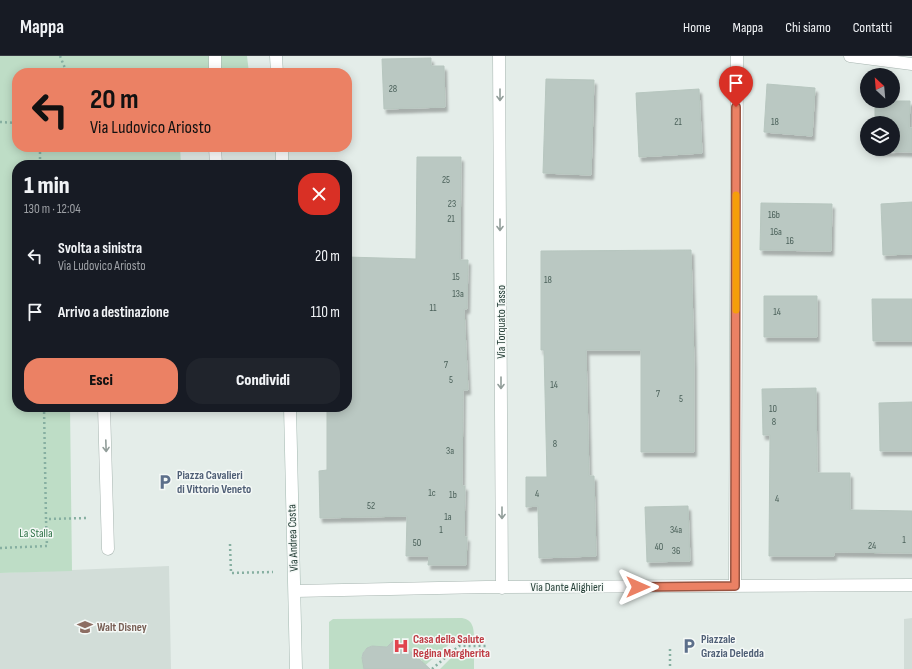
<!DOCTYPE html>
<html lang="it">
<meta charset="utf-8">
<style>
:root{--surface:#171b24;--page:#20242c;--text:#f1f3f6;--muted:#9ea1a6;--line:#363941;--accent:#eb8164}
body{margin:0;font-family:"Sofia Sans Condensed",sans-serif;background:var(--page);color:var(--text);height:100vh;display:flex;flex-direction:column;font-size:15px;white-space:nowrap}
*{box-sizing:border-box;margin:0}
p{font-size:13px;color:var(--muted)}
.icon{flex:none;width:22px;height:22px;fill:none;stroke:currentColor;stroke-width:2;stroke-linecap:round;stroke-linejoin:round}
.map{position:relative;flex:1;overflow:hidden}
.drawer{position:absolute;left:12px;top:104px;width:340px;height:252px;display:flex;flex-direction:column;background:var(--surface);border-radius:16px;box-shadow:0 2px 10px #0003}
.drawer>*{flex:none}
.banner{position:absolute;left:12px;top:12px;width:340px;height:84px;border-radius:16px;box-shadow:0 2px 10px #0003;background:#eb8164;color:#111;overflow:hidden}
.needle{width:26px;rotate:334deg}
.buttons{position:absolute;left:860px;top:12px;display:grid;gap:8px}
.buttons a{display:grid;place-items:center;width:40px;height:40px;border-radius:50%;background:var(--surface);box-shadow:0 2px 10px #0003;font-size:20px}
.pin{position:absolute;display:grid;place-items:center;width:34px;height:34px;color:#fff;margin:-41px -17px;border-radius:50% 50% 50% 0;rotate:-45deg;box-shadow:0 0 4px #0007}
.pin .icon{rotate:45deg}
.me{position:absolute;width:44px;margin:-22px;rotate:90deg;stroke-linejoin:round;filter:drop-shadow(0 0 3px #0008)}
.turn{display:flex;align-items:center;gap:14px;height:84px;padding:0 12px;font-size:18px}
.turn .icon{width:52px;height:52px;stroke-width:2.5}
.turn b{display:block;font-size:28px;line-height:34px}
.round{display:grid;place-items:center;flex:none;width:42px;height:42px;border-radius:16px;background:var(--page)}
.headline{display:flex;align-items:center;justify-content:space-between;height:68px;padding:0 12px}
h1{font-size:24px;font-weight:800;line-height:30px}
.action{display:flex;gap:8px;margin-top:auto;padding:8px 12px}
.action a{flex:1;height:46px;border-radius:16px;background:var(--accent);color:#111;font-size:16px;font-weight:800;line-height:46px;text-align:center}
.action a+a{background:var(--page);color:var(--text)}
ul{padding:0;list-style:none}
li{display:flex;align-items:center;gap:12px;height:56px;padding:0 12px}
li div{flex:1}
li b{display:block;font-size:15px}
li em{font-style:normal}
header{display:flex;align-items:center;gap:24px;box-sizing:border-box;height:56px;padding:0 20px;background:var(--surface);border-bottom:1px solid var(--line)}
header strong{font-size:19px}
nav{display:flex;gap:22px;margin-inline-start:auto;font-size:14px}
.map>svg:first-child{display:block}
.built{fill:#d2ddd8}
.green{fill:#beddc6}
.building{fill:#bac8c2;stroke:#b7c6bf;filter:url(#shadow)}
.lines{fill:none;stroke-linecap:round;stroke-linejoin:round}
.lane-casing{stroke:#a7b5b0;stroke-width:13}
.street-casing{stroke:#a7b5b0;stroke-width:13}
.secondary-casing{stroke:#a3b8b0;stroke-width:13}
.path{stroke:#86afa1;stroke-width:2.5;stroke-dasharray:2 3;stroke-linecap:butt}
.lane{stroke:#fff;stroke-width:12}
.street{stroke:#fff;stroke-width:12}
.secondary{stroke:#fff;stroke-width:12}
.oneway{stroke:#929e9a}
.route-casing{stroke:#995441;stroke-width:10}
.route{stroke:#eb8164;stroke-width:7}
.slow{stroke:#f59e0b;stroke-width:7}
.labels{text-anchor:middle;dominant-baseline:central;stroke-width:3;stroke-linejoin:round;paint-order:stroke}
.number-label{font-size:10px;fill:#4a6059}
.street-label{font-size:12px;fill:#243e36;stroke:#f5f9f7}
.service-label{font-size:12px;font-weight:bold;fill:#4e5e75;stroke:#f5f9f7;text-anchor:start}
.park-label{font-size:12px;fill:#307348;stroke:#f5f9f7}
.education-label{font-size:12px;font-weight:bold;fill:#785e54;stroke:#f5f9f7;text-anchor:start}
.health-label{font-size:12px;font-weight:bold;fill:#be3a42;stroke:#f5f9f7;text-anchor:start}
</style>
<header>
<strong>Mappa</strong>
<nav><a>Home</a><a>Mappa</a><a>Chi siamo</a><a>Contatti</a></nav>
</header>
<div class="map">
<svg width="912" height="613" viewBox="0 0 912 613">
<defs>
<filter id="shadow"><feDropShadow dx="2.5" dy="4.5" stdDeviation="1" flood-color="#0004"/></filter>
</defs>
<rect width="100%" height="100%" fill="#e4ede9"/>
<!-- built -->
<path class="built" d="M169 510 171 613H0V517Z
M912 562V613H904V563Z"/>
<!-- green -->
<path class="green" d="M0 0H247L249 17H17V91H180L181 109H17V351H70L72 515 0 517Z
M462 562C473 564 474 572 474 583L454 584 421 613 422 605 396 582 383 596 372 590C360 595 359 603 368 611L366 613H329V566L333 563Z
M459 598H474V613H440L451 602Z"/>
<!-- building -->
<path class="building" d="M431 2V10H444L445 51 384 53 382 3Z
M546 23 594 24 591 119 543 117Z
M767 28 815 32 812 80 764 76Z
M699 33 702 97 639 101 636 37Z
M875 45H910L909 72H912V96L874 95V93H893V67H875Z
M417 101H461L460 204H468L467 253H464L468 334H463L462 430H465L464 481H467L466 509H428L429 500H406L407 460 320 462 319 415 327 414V351H347V201L416 203Z
M912 146V198L883 199 881 148Z
M761 147 832 148 831 195 760 194Z
M691 194 694 309V396H641V294H586L589 420H594L596 500 539 502 538 450 526 451V421H547L544 294H541V195Z
M764 240H817V281H764Z
M872 243H912V285H873Z
M816 332 817 417H850V454L912 455V497L834 496V500H769L770 379H763L762 333Z
M912 346V395H880L879 347Z
M688 450 690 505 647 506 645 451Z
M396 582 430 613H364L362 602 363 597 367 592 372 590 387 591Z"/>
<g class="lines">
<defs>
<path id="lane" d="M215 0V17
M215 91 216 109
M104 351 108 493"/>
<path id="street" d="M499 0 502 532
M850 0 912 8
M735 530 737 0
M295 535 486 531 912 529"/>
<path id="secondary" d="M276 0 277 17
M282 91V109
M290 351 296 613"/>
</defs>
<!-- lane casing -->
<use href="#lane" class="lane-casing"/>
<!-- street casing -->
<use href="#street" class="street-casing"/>
<!-- secondary casing -->
<use href="#secondary" class="secondary-casing"/>
<!-- path -->
<path class="path" d="M60 0 67 17
M0 66 17 67
M40 91V109
M44 351 46 463 87 462
M230 488 231 517 273 516
M0 492 47 490 46 463
M670 593V613
M432 613 459 590H487"/>
<!-- lane -->
<use href="#lane" class="lane"/>
<!-- street -->
<use href="#street" class="street"/>
<!-- secondary -->
<use href="#secondary" class="secondary"/>
</g>
<!-- one-way arrows -->
<defs><path id="oneway-shaft" d="M-6 0H5M1.5-3L5.5 0L1.5 3" fill="none" stroke-width="1.6" stroke-linecap="round" stroke-linejoin="round"/></defs>
<g class="oneway">
<use href="#oneway-shaft" transform="translate(500 39) rotate(90)"/>
<use href="#oneway-shaft" transform="translate(500 169) rotate(90)"/>
<use href="#oneway-shaft" transform="translate(501 327) rotate(90)"/>
<use href="#oneway-shaft" transform="translate(106 390) rotate(88)"/>
<use href="#oneway-shaft" transform="translate(502 457) rotate(90)"/>
</g>
<g class="lines">
<defs>
<path id="route" d="M638 531 735 530 736 51"/>
</defs>
<!-- route casing -->
<use href="#route" class="route-casing"/>
<!-- route -->
<use href="#route" class="route"/>
<!-- slow -->
<path class="slow" d="M736 254V139"/>
</g>
<!-- icons -->
<defs>
<symbol id="parking-bare" viewBox="-9 -9 18 18"><path d="M-3.5-5.5H1a3.5 3.5 0 0 1 0 7H-1V5.5H-3.5ZM-1-3.4V-.6H.8a1.4 1.4 0 0 0 0-2.8Z" fill="#5c6f8a" stroke="#f5f9f7" stroke-width="2.5" paint-order="stroke"/></symbol>
<symbol id="school-bare" viewBox="-9 -9 18 18"><path d="M0-5L7-2L0 1L-7-2ZM-4 1L0 2.5L4 1V4Q0 6-4 4Z" fill="#8d6e63" stroke="#f5f9f7" stroke-width="2.5" paint-order="stroke"/></symbol>
<symbol id="hospital-bare" viewBox="-9 -9 18 18"><path d="M-5-5h3v3.5h4V-5h3V5h-3V1.5h-4V5h-3Z" fill="#e0444e" stroke="#f5f9f7" stroke-width="2.5" paint-order="stroke"/></symbol>
</defs>
<g fill-rule="evenodd">
<use href="#parking-bare" x="154" y="415" width="22" height="22"/>
<use href="#school-bare" x="74" y="560" width="22" height="22"/>
<use href="#hospital-bare" x="390" y="579" width="22" height="22"/>
<use href="#parking-bare" x="678" y="579" width="22" height="22"/>
</g>
<g class="labels">
<!-- number labels -->
<g class="number-label">
<text x="393" y="33">28</text>
<text x="678" y="66">21</text>
<text x="775" y="66">18</text>
<text x="446" y="124">25</text>
<text x="452" y="148">23</text>
<text x="774" y="159">16b</text>
<text x="451" y="163">21</text>
<text x="776" y="176">16a</text>
<text x="790" y="185">16</text>
<text x="456" y="221">15</text>
<text x="548" y="224">18</text>
<text x="458" y="238">13a</text>
<text x="433" y="252">11</text>
<text x="777" y="256">14</text>
<text x="446" y="309">7</text>
<text x="451" y="324">5</text>
<text x="554" y="329">14</text>
<text x="658" y="338">7</text>
<text x="681" y="343">5</text>
<text x="773" y="353">10</text>
<text x="774" y="366">8</text>
<text x="555" y="388">8</text>
<text x="450" y="395">3a</text>
<text x="432" y="437">1c</text>
<text x="537" y="438">4</text>
<text x="453" y="439">1b</text>
<text x="777" y="443">4</text>
<text x="371" y="450">52</text>
<text x="448" y="461">1a</text>
<text x="441" y="474">1</text>
<text x="676" y="474">34a</text>
<text x="904" y="484">1</text>
<text x="417" y="487">50</text>
<text x="872" y="490">24</text>
<text x="659" y="491">40</text>
<text x="676" y="495">36</text>
</g>
<!-- street labels -->
<g class="street-label">
<text transform="translate(501 266) rotate(-90)">Via Torquato Tasso</text>
<text transform="translate(293 482) rotate(-92)">Via Andrea Costa</text>
<text x="567" y="531">Via Dante Alighieri</text>
</g>
<!-- service labels -->
<g class="service-label">
<text x="177" y="419">Piazza Cavalieri<tspan x="177" dy="14">di Vittorio Veneto</tspan></text>
<text x="701" y="583">Piazzale<tspan x="701" dy="14">Grazia Deledda</tspan></text>
</g>
<!-- park labels -->
<g class="park-label">
<text x="36" y="477">La Stalla</text>
</g>
<!-- education labels -->
<g class="education-label">
<text x="97" y="571">Walt Disney</text>
</g>
<!-- health labels -->
<g class="health-label">
<text x="413" y="583">Casa della Salute<tspan x="413" dy="14">Regina Margherita</tspan></text>
</g>
</g>
</svg>
<div class="buttons">
<a><svg class="needle" viewBox="-14 -14 28 28"><path d="M0-13l5 13h-10z" fill="#e53935"/><path d="M0 13l5-13h-10z" fill="#9ea1a6"/></svg></a>
<a><svg class="icon" aria-label="layers" viewBox="0 0 24 24"><path d="M12 4l9 5-9 5-9-5zM3 14l9 5 9-5"/></svg></a>
</div>
<div class="pin" style="left:736px;top:51px;background:#d93025"><svg class="icon" aria-label="arrive" viewBox="0 0 24 24"><path d="M6 21V4h12l-3 4 3 4H6"/></svg></div>
<svg class="me" style="left:638px;top:531px" viewBox="-20 -20 40 40"><path d="M0-17L14 15 0 8-14 15z" fill="#eb8164" stroke="#fff" stroke-width="4"/></svg>
<div class="banner">
<div class="turn"><svg class="icon" aria-label="left" viewBox="0 0 24 24"><path d="M17 20v-9H6M10 6l-5 5 5 5"/></svg><div><b>20 m</b>Via Ludovico Ariosto</div></div>
</div>
<section class="drawer">
<div class="headline"><div><h1>1 min</h1><p>130 m · 12:04</p></div><a class="round" style="background:#d93025;color:#fff"><svg class="icon" aria-label="close" viewBox="0 0 24 24"><path d="M6 6l12 12M18 6L6 18"/></svg></a></div>
<ul>
<li><svg class="icon" aria-label="left" viewBox="0 0 24 24"><path d="M17 20v-9H6M10 6l-5 5 5 5"/></svg><div><b>Svolta a sinistra</b><p>Via Ludovico Ariosto</p></div><em>20 m</em></li>
<li><svg class="icon" aria-label="arrive" viewBox="0 0 24 24"><path d="M6 21V4h12l-3 4 3 4H6"/></svg><div><b>Arrivo a destinazione</b></div><em>110 m</em></li>
</ul>
<div class="action"><a>Esci</a><a>Condividi</a></div>
</section>
</div>
